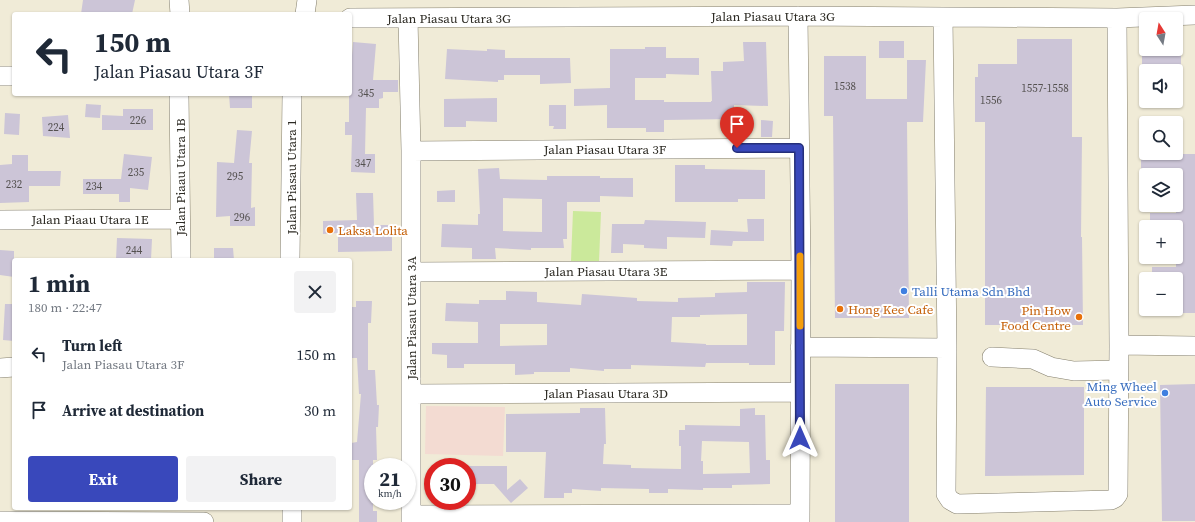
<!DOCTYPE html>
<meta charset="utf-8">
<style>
:root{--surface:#fff;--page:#f2f2f3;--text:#1f2937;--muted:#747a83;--accent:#3948bb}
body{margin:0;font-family:"Source Serif 4",serif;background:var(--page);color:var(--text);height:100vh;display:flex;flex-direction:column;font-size:15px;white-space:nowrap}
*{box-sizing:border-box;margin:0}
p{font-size:13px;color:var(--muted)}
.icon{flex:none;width:22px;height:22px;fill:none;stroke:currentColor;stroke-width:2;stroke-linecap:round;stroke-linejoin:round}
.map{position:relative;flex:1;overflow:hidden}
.side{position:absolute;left:12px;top:258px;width:340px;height:252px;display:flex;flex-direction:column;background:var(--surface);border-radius:4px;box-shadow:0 1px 3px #0004}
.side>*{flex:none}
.banner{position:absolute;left:12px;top:12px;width:340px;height:84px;border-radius:4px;box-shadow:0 1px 3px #0004;background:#fff;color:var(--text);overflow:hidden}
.needle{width:26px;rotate:349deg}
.controls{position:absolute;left:1139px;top:12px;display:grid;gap:8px}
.controls a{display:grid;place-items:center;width:44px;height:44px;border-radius:4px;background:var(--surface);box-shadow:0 1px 3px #0004;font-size:20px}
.speed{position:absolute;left:364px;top:458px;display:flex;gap:8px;font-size:20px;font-weight:700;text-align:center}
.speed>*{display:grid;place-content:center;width:52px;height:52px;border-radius:50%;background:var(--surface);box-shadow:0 1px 3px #0004;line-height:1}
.speed small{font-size:10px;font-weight:400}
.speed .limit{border:6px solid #d22;background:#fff;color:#111}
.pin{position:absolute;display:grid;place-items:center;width:34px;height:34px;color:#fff;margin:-41px -17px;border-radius:50% 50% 50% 0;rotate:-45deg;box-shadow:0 0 4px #0007}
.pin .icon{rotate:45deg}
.me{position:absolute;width:44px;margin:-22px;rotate:0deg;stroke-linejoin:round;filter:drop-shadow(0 0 3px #0008)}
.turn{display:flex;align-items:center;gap:14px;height:84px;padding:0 16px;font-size:18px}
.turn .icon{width:52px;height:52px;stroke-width:2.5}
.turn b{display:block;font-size:28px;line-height:34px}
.round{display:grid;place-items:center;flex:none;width:42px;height:42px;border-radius:4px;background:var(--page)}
.head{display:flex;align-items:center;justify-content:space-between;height:68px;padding:0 16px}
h1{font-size:24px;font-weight:700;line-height:30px}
.cta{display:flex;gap:8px;margin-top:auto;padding:8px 16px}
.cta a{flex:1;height:46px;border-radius:4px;background:var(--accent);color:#fff;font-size:16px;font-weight:700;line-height:46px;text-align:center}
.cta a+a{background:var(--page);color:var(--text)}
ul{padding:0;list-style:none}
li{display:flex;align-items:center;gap:12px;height:56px;padding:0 16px}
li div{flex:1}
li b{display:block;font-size:15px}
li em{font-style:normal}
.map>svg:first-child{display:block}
.industrial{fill:#f3dbd2}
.green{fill:#cbe99b}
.building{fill:#ccc5d7;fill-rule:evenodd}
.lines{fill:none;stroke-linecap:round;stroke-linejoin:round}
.minor-casing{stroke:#847f6d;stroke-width:20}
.minor{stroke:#fff;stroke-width:19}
.route-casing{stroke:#252f7a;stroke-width:10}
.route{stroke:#3948bb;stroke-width:7}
.slow{stroke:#f59e0b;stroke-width:7}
.food-dot{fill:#e8710a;stroke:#fff;stroke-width:1.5}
.shop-dot{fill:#3f7fe0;stroke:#fff;stroke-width:1.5}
.labels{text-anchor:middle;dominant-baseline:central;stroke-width:4;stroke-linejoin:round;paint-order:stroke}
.number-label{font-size:11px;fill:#545150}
.street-label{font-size:13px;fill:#2c2a23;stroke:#fff}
.food-label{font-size:13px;fill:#c56008;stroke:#fff;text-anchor:start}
.shop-label{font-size:13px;fill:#366cbe;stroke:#fff;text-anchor:start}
</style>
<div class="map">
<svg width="1195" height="522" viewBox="0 0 1195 522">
<rect width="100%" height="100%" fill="#f0ebd7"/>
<!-- industrial -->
<path class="industrial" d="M426 406 505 407 503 456 425 454Z"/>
<!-- green -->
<path class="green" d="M573 211 601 212 599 262 571 261Z"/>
<!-- building -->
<path class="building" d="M83 0H135L132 14H81Z
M1017 39H1072V137H1082L1081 237H1082L1083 325H985V122H975V77H978V64H1017Z
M879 41H904V58H879Z
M353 42 376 44 373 80H398V92H383V98L379 99V108H366L365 154H375V173L351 172 352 135H345V122H349V94Z
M743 42H766L768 106 734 105V119L664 120V132H646V128H607V105L574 106V89L610 88V49H645V47H666V58H699V75L666 74V78H635V100H664V102H711V101H712L711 71H723V62L744 61Z
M447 49 487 51V49L505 50V58H570L571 83 540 84V75H504V80H498V82L445 79Z
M1152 49H1181V71H1142V56Z
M824 56H866V99H907V60H926L923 122H907L909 318H835L833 116H824Z
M229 94H252V108H230Z
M497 98V122L466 121V127H444V99Z
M86 104 101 105 100 118 85 117Z
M549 105H566V129H553L554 126H549Z
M123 109H153V130H102V115L123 116Z
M5 113 20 114 19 135 4 134Z
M68 115 70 138 43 136 42 117Z
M761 120 773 121 772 137H761Z
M237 130 252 131 249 163H252L251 208 255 207V226H230V216L216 217 217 162 234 163Z
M124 154 152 157 148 190 130 188V202H119V194H83V179H121Z
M1141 154H1195V313H1176V279H1152V267H1176V227H1150V213H1176V175H1149V170L1141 171Z
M12 155H28V171H61L60 186H29V202L0 203V165L12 164Z
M675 165H705V169L765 170V199H738V202H675Z
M499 168 500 179 547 180V176H600V178H633V197L600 196V202H567V239H563L564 248H531V250L495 248 496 259H472V248L441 247 442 224 478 225V214H480L478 169ZM503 198 542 199V232L503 231Z
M455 190V202H437V191Z
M356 193H373L374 225H392V251L338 252V233L323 234V221L357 220Z
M747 219H764V241H733L732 246 710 245 711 230 748 232Z
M645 220 706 222 705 238 667 237V249L644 248V245L623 244V253H611L612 224H644Z
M117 238 152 239 151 260H116Z
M214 248H233L234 260H214Z
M0 250 14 251V277L0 275Z
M747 282H785L784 331H775V365H749V363H706L705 367 631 365V369H604V371L570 368V372H534V374L515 375V364H464V368H447V355L432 354V343H478V322L445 321 446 303 479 304V300H506V291L537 292V302L581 305 582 294 637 298V301L678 302V298L715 297V293L747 292ZM747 314V345H706V344L671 342 672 317H700V315ZM500 324H547V345L500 346Z
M356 301H372L371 323H368V370H375L377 405H379L378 427H376L377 460H373V511H377V522H359V460H352L351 443 357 442 361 394H359L357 358H350V307H356Z
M5 304H14V341L3 340Z
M835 384H909V522H835Z
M1195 384V521H1162L1160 385Z
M986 387H1084V475L985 476Z
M580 408H605L606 444H604L603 464 631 465V468L681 469V446H679V430H685V425L740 426V409L755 408V415H765L766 460H770V484L732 485V488H703V490L668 489V493H649V489L601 488V491L572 489V493H564V498H544L546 452H506V414L580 413ZM702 441 749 442 750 473 703 474V461H701Z
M467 466H507V490L520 479 528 488 511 503 494 484H467Z"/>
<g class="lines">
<defs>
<path id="minor" d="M179 0 180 14
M305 14 307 0
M798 16 801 270 800 522
M943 17 947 348
M350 18 798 16 1117 18 1195 15
M408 18 411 151V522
M1117 18 1119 345
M0 76H14
M179 94 181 260
M411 151 799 148
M0 220 180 219
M290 260 292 94
M411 272 801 270
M800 347 947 348 946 494 950 500 957 504 1111 500 1115 498 1118 494 1119 345 1195 346
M992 357 1033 359 1051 367 1074 371 1118 370
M0 368 14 367
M411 394 800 392
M292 508V522
M411 515 800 514
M0 521 204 522"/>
</defs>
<!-- minor casing -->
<use href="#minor" class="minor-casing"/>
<!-- minor -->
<use href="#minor" class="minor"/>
</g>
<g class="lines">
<defs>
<path id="route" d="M737 148H799L800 438"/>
</defs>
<!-- route casing -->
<use href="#route" class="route-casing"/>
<!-- route -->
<use href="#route" class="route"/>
<!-- slow -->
<path class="slow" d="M800 256V326"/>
</g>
<!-- markers -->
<g class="food-dot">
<circle cx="330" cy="230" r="4"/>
<circle cx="840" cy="309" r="4"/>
<circle cx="1079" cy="317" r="4"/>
</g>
<g class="shop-dot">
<circle cx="904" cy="291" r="4"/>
<circle cx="1165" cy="393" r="4"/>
</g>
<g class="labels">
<!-- number labels -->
<g class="number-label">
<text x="845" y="86">1538</text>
<text x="1045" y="88">1557-1558</text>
<text x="366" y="93">345</text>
<text x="991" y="100">1556</text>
<text x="138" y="120">226</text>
<text x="56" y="127">224</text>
<text x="363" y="163">347</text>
<text x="136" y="172">235</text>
<text x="235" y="176">295</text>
<text x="14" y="184">232</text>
<text x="94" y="186">234</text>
<text x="242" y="217">296</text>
<text x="134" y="250">244</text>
</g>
<!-- street labels -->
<g class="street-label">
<text x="773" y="16">Jalan Piasau Utara 3G</text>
<text x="449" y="18">Jalan Piasau Utara 3G</text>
<text x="605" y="149">Jalan Piasau Utara 3F</text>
<text transform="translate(180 177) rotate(-90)">Jalan Piaau Utara 1B</text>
<text transform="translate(291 177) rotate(-90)">Jalan Piasau Utara 1</text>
<text x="90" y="219">Jalan Piaau Utara 1E</text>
<text x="606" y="271">Jalan Piasau Utara 3E</text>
<text transform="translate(411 318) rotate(-90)">Jalan Piasau Utara 3A</text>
<text x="606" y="393">Jalan Piasau Utara 3D</text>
</g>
<!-- food labels -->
<g class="food-label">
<text x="338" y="230">Laksa Lolita</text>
<text x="848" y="309">Hong Kee Cafe</text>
<text x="1071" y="310" text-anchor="end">Pin How<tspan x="1071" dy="15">Food Centre</tspan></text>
</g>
<!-- shop labels -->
<g class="shop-label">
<text x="912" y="291">Talli Utama Sdn Bhd</text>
<text x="1157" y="386" text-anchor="end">Ming Wheel<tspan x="1157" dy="15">Auto Service</tspan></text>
</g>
</g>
</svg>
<div class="controls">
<a><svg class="needle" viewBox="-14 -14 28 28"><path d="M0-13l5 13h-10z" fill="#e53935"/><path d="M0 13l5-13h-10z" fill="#747a83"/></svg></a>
<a><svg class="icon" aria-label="sound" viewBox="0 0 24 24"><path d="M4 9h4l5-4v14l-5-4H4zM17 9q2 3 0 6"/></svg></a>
<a><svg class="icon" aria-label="search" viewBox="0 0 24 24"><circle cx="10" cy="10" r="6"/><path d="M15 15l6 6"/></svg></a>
<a><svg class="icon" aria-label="layers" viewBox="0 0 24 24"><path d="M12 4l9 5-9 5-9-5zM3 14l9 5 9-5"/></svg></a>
<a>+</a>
<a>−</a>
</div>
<div class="speed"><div>21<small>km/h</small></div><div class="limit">30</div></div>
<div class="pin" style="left:737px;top:148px;background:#d93025"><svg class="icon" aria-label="arrive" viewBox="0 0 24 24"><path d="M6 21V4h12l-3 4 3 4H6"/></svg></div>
<svg class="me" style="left:800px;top:438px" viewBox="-20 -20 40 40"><path d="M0-17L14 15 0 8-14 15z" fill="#3948bb" stroke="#fff" stroke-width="4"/></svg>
<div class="banner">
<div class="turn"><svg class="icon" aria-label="left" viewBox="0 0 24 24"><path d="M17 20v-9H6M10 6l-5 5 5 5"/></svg><div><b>150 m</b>Jalan Piasau Utara 3F</div></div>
</div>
<section class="side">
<div class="head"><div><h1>1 min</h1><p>180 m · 22:47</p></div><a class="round"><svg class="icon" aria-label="close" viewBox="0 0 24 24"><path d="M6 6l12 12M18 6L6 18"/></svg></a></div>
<ul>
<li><svg class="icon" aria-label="left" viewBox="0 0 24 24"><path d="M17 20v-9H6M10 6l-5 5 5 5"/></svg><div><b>Turn left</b><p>Jalan Piasau Utara 3F</p></div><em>150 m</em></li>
<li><svg class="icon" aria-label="arrive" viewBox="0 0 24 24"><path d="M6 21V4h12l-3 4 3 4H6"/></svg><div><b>Arrive at destination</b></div><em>30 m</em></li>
</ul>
<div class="cta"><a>Exit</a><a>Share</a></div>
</section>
</div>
